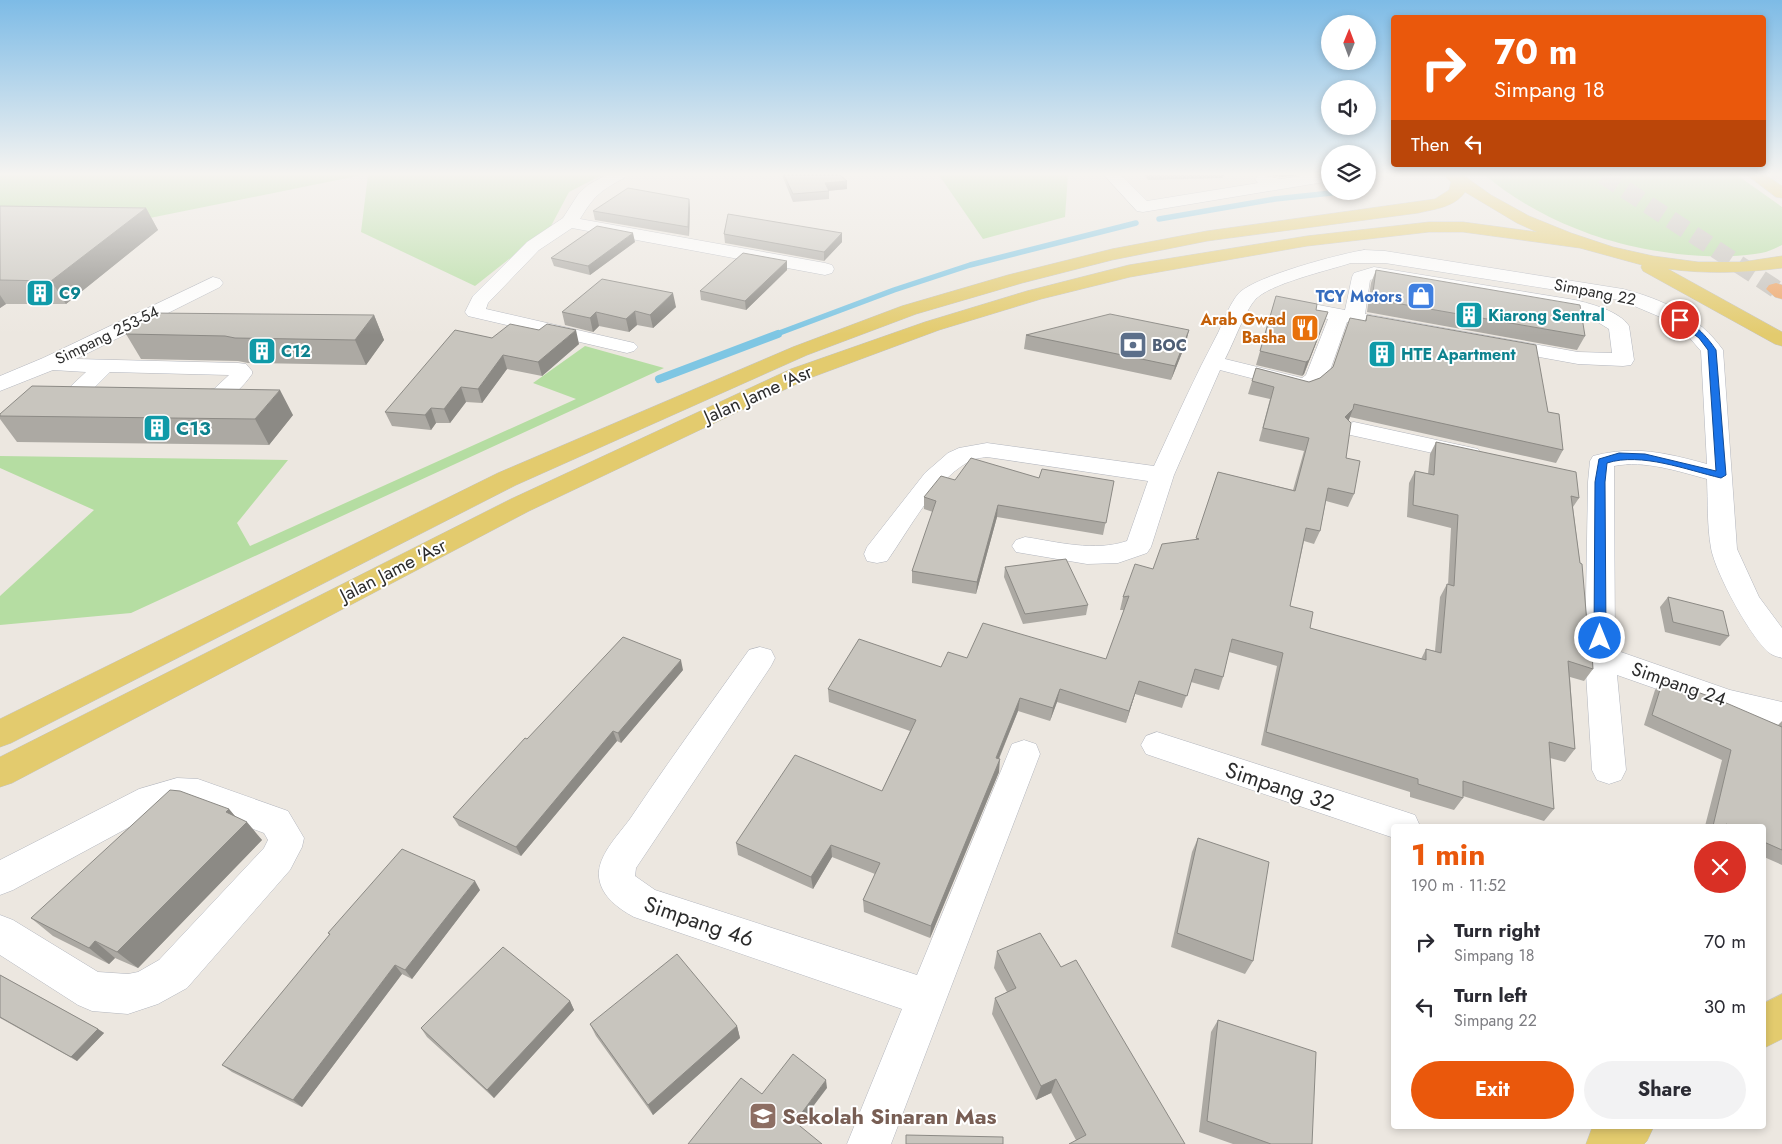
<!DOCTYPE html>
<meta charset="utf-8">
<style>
:root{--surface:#fff;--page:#f2f2f3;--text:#2b2b33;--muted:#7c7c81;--accent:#ea580c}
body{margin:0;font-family:Jost,sans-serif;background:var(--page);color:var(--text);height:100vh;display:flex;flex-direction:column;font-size:19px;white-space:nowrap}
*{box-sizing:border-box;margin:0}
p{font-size:16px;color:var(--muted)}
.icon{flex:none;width:28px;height:28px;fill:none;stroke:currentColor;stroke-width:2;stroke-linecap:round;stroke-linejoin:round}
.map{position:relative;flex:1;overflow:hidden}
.panel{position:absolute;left:1391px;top:824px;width:375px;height:305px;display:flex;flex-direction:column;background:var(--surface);border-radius:5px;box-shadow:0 2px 8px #0003}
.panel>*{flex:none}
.banner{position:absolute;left:1391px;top:15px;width:375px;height:152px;border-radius:5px;box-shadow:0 2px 8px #0003;background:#ea580c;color:#fff;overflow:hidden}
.needle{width:32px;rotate:1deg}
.fabs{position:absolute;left:1321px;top:15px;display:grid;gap:10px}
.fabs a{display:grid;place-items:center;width:55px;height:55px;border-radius:50%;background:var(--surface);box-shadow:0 2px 8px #0003;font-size:25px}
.pin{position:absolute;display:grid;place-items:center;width:42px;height:42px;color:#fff;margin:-21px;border:2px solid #fff;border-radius:50%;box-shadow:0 1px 5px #0007}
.me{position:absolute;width:55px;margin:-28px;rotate:0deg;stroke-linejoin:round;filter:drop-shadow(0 0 4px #0008)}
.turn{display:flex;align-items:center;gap:18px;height:105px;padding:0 20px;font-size:22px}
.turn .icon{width:65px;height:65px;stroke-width:2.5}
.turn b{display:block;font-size:35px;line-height:42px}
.then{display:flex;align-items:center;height:48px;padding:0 20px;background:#0003;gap:10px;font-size:19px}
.round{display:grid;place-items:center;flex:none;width:52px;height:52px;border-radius:26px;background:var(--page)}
.headline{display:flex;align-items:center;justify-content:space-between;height:85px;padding:0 20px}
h1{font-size:30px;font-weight:700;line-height:38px;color:var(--accent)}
.primary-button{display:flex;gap:10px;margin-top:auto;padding:10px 20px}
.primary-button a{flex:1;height:58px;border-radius:30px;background:var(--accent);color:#fff;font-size:20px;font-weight:700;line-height:58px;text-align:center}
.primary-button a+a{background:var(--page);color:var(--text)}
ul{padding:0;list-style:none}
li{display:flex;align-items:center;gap:15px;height:65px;padding:0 20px}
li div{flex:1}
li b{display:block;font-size:19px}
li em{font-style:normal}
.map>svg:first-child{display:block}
.green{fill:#b5dda2}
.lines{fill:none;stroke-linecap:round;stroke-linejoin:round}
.stream-far1{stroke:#7ec6e3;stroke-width:5.5}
.stream{stroke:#7ec6e3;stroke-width:8}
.highway-tunnel{stroke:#c6c2bc;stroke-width:18;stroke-dasharray:18 9;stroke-linecap:butt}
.minor-casing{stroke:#b3b6be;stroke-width:1}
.major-casing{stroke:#c4c4c4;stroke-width:1}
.highway-casing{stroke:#c4c4c4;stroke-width:1}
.minor{fill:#fff;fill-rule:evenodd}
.major{fill:#e3cb6e;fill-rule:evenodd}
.highway{fill:#eea669;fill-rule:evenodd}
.wall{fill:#aca9a3}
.shaded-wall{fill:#8c8a85}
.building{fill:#c8c5be;stroke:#8c8a85}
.route{fill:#1a73e8;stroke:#114b97}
.labels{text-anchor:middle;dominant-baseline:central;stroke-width:4;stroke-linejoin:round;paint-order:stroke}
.far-street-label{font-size:16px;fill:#2c2c2c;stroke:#fff}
.far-culture-label{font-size:16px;font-weight:bold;fill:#0d838f;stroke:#fff;text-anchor:start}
.far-shop-label{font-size:16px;font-weight:bold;fill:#366cbe;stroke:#fff;text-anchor:end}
.far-food-label{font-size:16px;font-weight:bold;fill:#c56008;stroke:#fff;text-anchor:end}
.far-service-label{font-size:16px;font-weight:bold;fill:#4e5e75;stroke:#fff;text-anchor:start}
.street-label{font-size:19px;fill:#2c2c2c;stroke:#fff}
.culture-label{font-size:19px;font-weight:bold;fill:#0d838f;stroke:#fff;text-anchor:start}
.near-street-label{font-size:22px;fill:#2c2c2c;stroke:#fff}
.near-education-label{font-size:22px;font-weight:bold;fill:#785e54;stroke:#fff;text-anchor:start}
</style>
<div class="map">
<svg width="1782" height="1144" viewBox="0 0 1782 1144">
<rect width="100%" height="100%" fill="#ece7e0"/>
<!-- green -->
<path class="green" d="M0 175H362L130 222 0 212Z
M368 175H602L569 192 551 226 475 286 361 232Z
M939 175H1068L1065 217 983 239Z
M1485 175H1737L1782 207V245C1775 248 1768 252 1761 253 1707 263 1627 250 1577 229 1544 216 1512 198 1485 175Z
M585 346 664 368 131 613 0 625V596L94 510 0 468V456L288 460 237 523 250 546 576 399 533 383Z"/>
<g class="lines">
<!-- stream-far1 -->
<path class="stream-far1" d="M1159 219 1275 199 1350 191
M774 335 894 290 970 265 1136 223"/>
<!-- stream -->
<path class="stream" d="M659 379 778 334"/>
<!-- highway-tunnel -->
<path class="highway-tunnel" d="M1603 175 1776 289"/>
<defs>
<path id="minor" d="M606 175H626L624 178C600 191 594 196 580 219L825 263 832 265 834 269 832 273 825 275 572 228 539 250 488 303 486 309 634 343 638 347 634 351 627 353 468 316 465 312 473 296 527 242 563 218 579 193 588 185Z
M1104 175H1121L1147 201 1258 183 1255 179 1259 175 1281 179 1308 175H1330V181L1143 212 1137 211Z
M1364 250 1385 251 1623 289C1662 299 1699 316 1723 350L1737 549 1759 597 1782 628V658C1779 657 1774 656 1771 654 1752 641 1715 572 1711 548 1707 526 1708 502 1707 479 1677 471 1645 460 1614 466L1615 650 1730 690 1782 702V728L1728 714 1617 675 1626 770 1621 780 1609 784 1597 780 1592 770 1585 657 1588 482 1590 461 1593 456C1635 445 1666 453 1707 464L1701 351 1687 335 1665 319 1620 300 1385 263H1351C1330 270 1268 284 1255 300 1245 311 1233 344 1225 359L1302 378 1306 375 1328 319 1285 310 1282 306 1285 302 1292 300 1345 310 1352 277 1354 273 1374 267 1575 300C1592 304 1619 311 1629 326L1634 360 1631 365 1623 366 1578 364 1347 322 1327 379C1322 386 1314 389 1305 392L1220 370 1174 475 1151 547 1147 553 1118 563 1087 564 1016 552 1012 546 1016 540 1025 537C1057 542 1095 552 1127 541L1148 481 987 457C980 458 974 458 968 462 934 481 909 530 887 561L877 563 867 561 864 554 867 547 925 473 948 453 959 448 987 443 1154 466C1175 421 1195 376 1218 333 1224 320 1230 303 1239 293 1256 276 1339 254 1364 250ZM1375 279 1571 311 1591 318 1609 329 1612 353 1578 352 1365 314 1370 280Z
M213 277 220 279 223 283 220 287 76 359 238 363 246 364 252 371V374C235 398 217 409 187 402L184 397 187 392 214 389 229 375 110 372 91 391 112 393 115 398 112 403C99 406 75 407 67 395L71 386 86 372 53 370 0 391V376L43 358Z
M1354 422 1469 447 1478 449 1481 454 1478 459 1469 461 1346 434 1342 429 1346 424Z
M760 647 771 650 775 658 771 666 636 868 635 876 655 890 917 975 1012 744 1024 740 1036 744 1040 754 891 1144H847L902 1009 634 917C617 908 597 893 599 871 601 852 619 834 630 819 668 762 709 706 749 650Z
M1157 732 1403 811 1415 815 1420 826H1394V838L1146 754 1141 745 1146 736Z
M177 778 198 779 288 811 304 838 302 847 290 870 187 988 158 1004 128 1014 92 1011 78 1005 0 955V915L13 920 98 972 128 974 138 972 159 960 264 848 268 840 264 833 197 808 177 806 159 811 13 890 0 895V860L139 789Z"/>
<path id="major" d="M1444 175H1463L1491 195 1529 216 1571 233 1613 247 1653 256 1698 262H1742L1782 256V268C1742 273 1708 274 1668 269L1782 332V346L1775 344 1643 271 1641 267 1642 265 1580 248 1463 232H1429L1307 246 1130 277 1041 299 939 330 807 379 529 511 12 783 0 787V757L511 499 791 369 925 322 1027 291 1129 265 1307 236 1429 222H1463L1537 232 1517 223 1465 192C1455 207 1435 209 1418 213L1207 241 1112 260 1022 283 916 314 807 355 516 485 11 743 0 747V719L498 473 793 347 902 306 1008 275 1112 249 1207 231 1435 199 1449 190 1451 182Z
M1747 175H1766L1782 186V198L1776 197Z
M1782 994V1039L1764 1048V1003Z
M1595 1126H1654L1647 1141 1644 1144H1586L1592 1128Z"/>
<path id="highway" d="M1776 283 1782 285V299L1775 297 1766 289 1769 285Z"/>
</defs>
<!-- minor casing -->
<use href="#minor" class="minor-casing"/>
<!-- major casing -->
<use href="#major" class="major-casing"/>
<!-- highway casing -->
<use href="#highway" class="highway-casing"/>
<!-- minor -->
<use href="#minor" class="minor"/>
<!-- major -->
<use href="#major" class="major"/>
<!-- highway -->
<use href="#highway" class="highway"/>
</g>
<!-- wall -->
<path class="wall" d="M782 175H840L847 189 829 191V199L793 202Z
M1145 175H1224L1223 178 1148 180Z
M1270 175H1298L1281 177Z
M689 199 690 208 689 236 595 220 593 211Z
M0 206 146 208 158 230 66 304H6L0 308Z
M724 234 842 242 824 261 725 243Z
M635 242 590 275 554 266 551 258Z
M787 261V270L746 310 701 300 700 291Z
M1376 270 1585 336 1577 350 1367 312 1371 283Z
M1276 296 1316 310 1328 312 1304 374 1302 376 1256 365Z
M676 307 653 328 637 325 629 332 599 326 593 332 565 325 562 312Z
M374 315 384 340 366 365 248 363 238 361 141 359 126 334Z
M1367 315 1548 412 1563 450 1556 463 1350 417 1348 421 1346 458 1354 494 1348 507 1326 501 1320 531 1314 544 1304 541 1290 606 1310 628 1421 659 1426 649 1435 651 1440 597 1447 584 1448 585 1451 528 1407 517 1409 483 1415 471 1428 474 1430 454 1436 442 1579 498 1573 507 1593 669 1584 681 1570 677 1575 749 1565 762 1550 758 1554 809 1544 821 1463 796V798L1454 810 1410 797V792L1261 745 1277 666 1229 652 1223 677 1219 690 1191 682 1182 708 1135 694 1126 723 1057 702 1050 721 1018 711 999 759V772L930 938 864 912 863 900 875 874 832 857 813 889 738 855 736 843 882 791 910 731 829 702 828 689 941 667 967 658 1106 659 1124 610H1120L1123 597 1153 569 1196 539 1218 472 1293 490 1304 451 1259 441 1270 399 1248 394 1256 368 1309 382 1320 378 1333 368 1365 321Z
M1026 335 1186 343 1171 380 1024 349Z
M492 338 579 344 542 376 507 369 482 403 466 402 450 423H436L431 430 392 426 385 412Z
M0 414 293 415 269 445 17 442 0 419Z
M1039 478 1114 481 1103 535 997 517 976 594 912 583V571L933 512 924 509V497L955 480Z
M1005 567 1088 605 1086 615 1023 624 1004 577Z
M1668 597 1729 636 1720 646 1665 632 1660 607Z
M683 670 621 743 617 741 521 856 459 826 453 817 527 739Z
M1663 680 1778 725 1782 721V865L1764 857V826H1705L1722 760 1644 725 1655 690Z
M229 809 235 816 262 840 138 968 115 958 109 964 53 936 31 918Z
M1198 838 1253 961 1245 974 1171 947 1192 852Z
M480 890 412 979 402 974 302 1107 232 1072 222 1065 330 935 328 933Z
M997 951 1061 967 1185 1144 1076 1140 1051 1093 1036 1100 992 1014 995 998 1007 992 994 968Z
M0 975 98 1029 104 1033 77 1061 0 1018Z
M570 1001 574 1010 494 1098 427 1037 421 1028Z
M1218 1020 1312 1144H1233L1199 1132 1211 1032Z
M590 1024 737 1026 740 1038 653 1115 596 1036Z"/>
<!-- shaded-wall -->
<path class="shaded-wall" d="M1282 175H1298L1281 177Z
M847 181V189L825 191V183Z
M689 199 690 208 689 236 688 227Z
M146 208 158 230 66 304 51 281Z
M633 233 635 242 590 275 588 266Z
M842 233V242L824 261V252Z
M787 261V270L746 310 745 301Z
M673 293 676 307 653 328 650 315Z
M0 295 6 304 0 308Z
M635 311 637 325 629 332 626 319Z
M596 312 599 326 593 332 590 318Z
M1328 312 1304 374 1302 376 1306 362Z
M374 315 384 340 366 365 355 340Z
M576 330 579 344 542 376 538 362Z
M1189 330 1186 343 1171 380 1175 366Z
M503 355 507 369 482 403 478 389Z
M461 387 466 402 450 423 444 409Z
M280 390 293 415 269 445 255 419Z
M431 408 436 423 431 430 425 415Z
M1353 409 1348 422 1345 417Z
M998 505 997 517 976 594 977 582Z
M681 660 683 670 621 743 618 733Z
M1139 681 1135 694 1126 723 1129 711Z
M1060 689 1057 702 1050 721 1053 708Z
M1020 698 1018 711 994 770 996 758Z
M613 731 617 741 521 856 516 847Z
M1000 759 999 772 930 938 931 926Z
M229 809 243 826 247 822 262 840 138 968 117 952Z
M831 845 832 857 813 889 811 877Z
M475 881 480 890 412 979 405 970Z
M95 941 115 958 109 964 89 948Z
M395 965 402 974 302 1107 293 1100Z
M570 1001 574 1010 494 1098 487 1090Z
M737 1026 740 1038 653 1115 648 1105Z
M98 1029 104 1033 77 1061 71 1057Z
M1056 1079 1051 1093 1036 1100 1041 1086Z
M826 1080 827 1088 796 1129 795 1122Z"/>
<!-- building -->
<path class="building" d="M784 175H840L847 181 825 183 829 191 793 194Z
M628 188 689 199 688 227 593 211Z
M0 206 146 208 51 281 0 280Z
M728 214 842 233 824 252 724 234Z
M597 226 633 233 588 266 551 258Z
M743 253 787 261 745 301 700 291Z
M1376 270 1580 305 1585 336 1372 299Z
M602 279 673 293 650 315 635 311 626 319 596 312 590 318 562 312Z
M1276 296 1317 304 1316 310 1328 312 1309 360 1306 362 1260 351Z
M149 313 374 315 355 340 235 338 225 336 126 334Z
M1110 314 1189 330 1175 366 1026 335Z
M1367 315 1536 345 1548 412 1559 414 1563 450 1354 404 1353 409 1345 417 1351 423 1346 458 1360 461 1354 494 1328 488 1320 531 1306 528 1290 606 1313 612 1310 628 1426 660V649L1441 653 1447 584 1454 586 1458 515 1413 505 1415 471 1434 475 1436 442 1576 472 1579 498 1571 496 1580 563 1582 564 1587 623 1590 624 1593 669 1568 661 1575 749 1549 742 1554 809 1463 781V798L1418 784V779L1266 732 1283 653 1232 639 1223 677 1195 669 1187 696 1139 681 1129 711 1060 689 1053 708 1020 698 996 758 1000 759 931 926 863 900 880 863 831 845 811 877 736 843 795 755 882 791 916 720 828 689 859 639 941 667 948 652 967 658 983 623 1106 659 1129 596 1123 597 1135 564 1153 569 1162 544 1199 539 1196 538 1218 472 1295 491 1309 438 1263 428 1274 387 1252 381 1256 368 1309 382 1320 378 1333 367 1350 318 1366 321Z
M510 324 539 330 547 324 576 330 538 362 503 355 478 389 461 387 444 409 431 408 425 415 385 412 455 330 492 338Z
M32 386 280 390 255 419 0 416V414Z
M971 458 1039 478 1042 469 1114 481 1106 523 998 505 977 582 912 571 936 501 924 497 941 476 955 480Z
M1066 559 1088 605 1025 614 1005 567Z
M1668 597 1723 611 1729 636 1673 622Z
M623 637 681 660 618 733 613 731 516 847 453 817 525 738 527 739Z
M1663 680 1717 699 1782 727V850L1764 842V826H1730L1726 824 1727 826H1713L1731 750 1652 715Z
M170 790 180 791 229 809 226 812 247 822 117 952 95 941 89 948 31 918Z
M1198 838 1269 862 1253 961 1177 933Z
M402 849 475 881 405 970 395 965 293 1100 222 1065 330 934 328 933Z
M1040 933 1061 967 1076 960 1185 1144H1069L1086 1135 1056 1079 1041 1086 995 998 1016 988 997 951Z
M503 947 570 1001 487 1090 421 1028Z
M677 954 737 1026 648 1105 590 1024Z
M0 975 98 1029 71 1057 0 1017Z
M1218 1020 1316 1052 1312 1144H1271L1207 1121Z
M793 1054 826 1080 795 1122 822 1144H688L741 1078 762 1094Z
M906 1135 1003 1137V1144H906Z"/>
<!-- sky -->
<linearGradient id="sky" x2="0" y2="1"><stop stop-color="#7dbbe6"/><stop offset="0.52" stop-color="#f6f4f1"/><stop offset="1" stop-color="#f6f4f1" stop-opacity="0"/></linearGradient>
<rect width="1782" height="335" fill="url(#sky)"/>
<!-- route -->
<path class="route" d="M1677 318C1690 317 1709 339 1716 350L1726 475 1721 478C1687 470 1641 452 1607 463L1605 482 1606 638 1604 641H1596L1594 638 1595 482 1599 459 1619 453 1645 454 1716 471 1708 350 1699 338 1677 322Z"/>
<!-- icons -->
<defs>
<symbol id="building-square" viewBox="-11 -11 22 22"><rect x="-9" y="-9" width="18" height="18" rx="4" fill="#0f9aa8" stroke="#fff"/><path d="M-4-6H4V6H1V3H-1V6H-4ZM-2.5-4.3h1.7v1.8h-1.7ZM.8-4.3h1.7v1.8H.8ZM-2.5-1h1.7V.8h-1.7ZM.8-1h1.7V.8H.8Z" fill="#fff"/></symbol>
<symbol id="shop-square" viewBox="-11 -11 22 22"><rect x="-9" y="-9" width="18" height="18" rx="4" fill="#3f7fe0" stroke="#fff"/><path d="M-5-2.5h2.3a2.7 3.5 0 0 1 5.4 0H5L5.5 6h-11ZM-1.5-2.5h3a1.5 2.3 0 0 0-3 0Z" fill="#fff"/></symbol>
<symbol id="restaurant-square" viewBox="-11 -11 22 22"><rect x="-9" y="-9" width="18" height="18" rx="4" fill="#e8710a" stroke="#fff"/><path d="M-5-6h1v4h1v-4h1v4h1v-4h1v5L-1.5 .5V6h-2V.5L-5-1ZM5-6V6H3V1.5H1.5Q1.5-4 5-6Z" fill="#fff"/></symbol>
<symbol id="bank-square" viewBox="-11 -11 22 22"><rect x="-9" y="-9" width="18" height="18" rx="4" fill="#5c6f8a" stroke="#fff"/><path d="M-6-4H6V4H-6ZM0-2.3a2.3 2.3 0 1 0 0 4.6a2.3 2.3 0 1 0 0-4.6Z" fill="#fff"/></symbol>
<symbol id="school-square" viewBox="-11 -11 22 22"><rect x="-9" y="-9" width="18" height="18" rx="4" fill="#8d6e63" stroke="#fff"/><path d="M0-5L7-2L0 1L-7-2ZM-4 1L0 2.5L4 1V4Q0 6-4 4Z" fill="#fff"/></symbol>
</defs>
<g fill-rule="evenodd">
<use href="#building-square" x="24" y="277" width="32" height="32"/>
<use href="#shop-square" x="1405" y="280" width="32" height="32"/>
<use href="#building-square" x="1453" y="299" width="32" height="32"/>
<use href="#restaurant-square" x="1289" y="312" width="32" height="32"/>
<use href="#bank-square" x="1117" y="329" width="32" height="32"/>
<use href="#building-square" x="246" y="335" width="32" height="32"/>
<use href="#building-square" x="1366" y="338" width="32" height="32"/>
<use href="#building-square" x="141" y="412" width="32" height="32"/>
<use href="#school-square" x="747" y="1100" width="32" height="32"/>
</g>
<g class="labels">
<!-- far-street labels -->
<g class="far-street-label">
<text transform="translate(1595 292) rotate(11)">Simpang 22</text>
<text transform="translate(107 335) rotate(-26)">Simpang 253-54</text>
</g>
<!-- far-culture labels -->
<g class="far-culture-label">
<text x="59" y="293">C9</text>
<text x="1488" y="315">Kiarong Sentral</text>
<text x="281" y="351">C12</text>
<text x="1401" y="354">HTE Apartment</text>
</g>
<!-- far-shop labels -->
<g class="far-shop-label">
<text x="1402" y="296">TCY Motors</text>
</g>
<!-- far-food labels -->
<g class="far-food-label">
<text x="1286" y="319">Arab Gwad<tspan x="1286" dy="18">Basha</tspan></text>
</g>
<!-- far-service labels -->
<g class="far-service-label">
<text x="1152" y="345">BOC</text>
</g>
<!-- street labels -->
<g class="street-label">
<text transform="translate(758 394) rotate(-24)">Jalan Jame 'Asr</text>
<text transform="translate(393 570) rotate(-27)">Jalan Jame 'Asr</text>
<text transform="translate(1679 684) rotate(19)">Simpang 24</text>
</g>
<!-- culture labels -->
<g class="culture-label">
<text x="176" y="428">C13</text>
</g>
<!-- near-street labels -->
<g class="near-street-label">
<text transform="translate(1280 786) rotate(18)">Simpang 32</text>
<text transform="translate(699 921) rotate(19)">Simpang 46</text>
</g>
<!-- near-education labels -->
<g class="near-education-label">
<text x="782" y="1116">Sekolah Sinaran Mas</text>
</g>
</g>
</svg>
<div class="fabs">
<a><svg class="needle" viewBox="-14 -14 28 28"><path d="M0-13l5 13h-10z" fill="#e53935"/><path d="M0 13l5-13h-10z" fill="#7c7c81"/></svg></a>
<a><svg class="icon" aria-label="sound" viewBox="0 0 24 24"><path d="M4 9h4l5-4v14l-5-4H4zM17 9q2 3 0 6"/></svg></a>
<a><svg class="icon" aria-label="layers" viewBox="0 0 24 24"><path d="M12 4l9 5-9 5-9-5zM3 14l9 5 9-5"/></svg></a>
</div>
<div class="pin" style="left:1680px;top:320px;background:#d93025"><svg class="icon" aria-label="arrive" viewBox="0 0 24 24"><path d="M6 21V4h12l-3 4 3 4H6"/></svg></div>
<svg class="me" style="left:1600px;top:638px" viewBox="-20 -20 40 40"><circle r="17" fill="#1a73e8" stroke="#fff" stroke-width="3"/><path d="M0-11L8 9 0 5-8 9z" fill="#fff"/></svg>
<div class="banner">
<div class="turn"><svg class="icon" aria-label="right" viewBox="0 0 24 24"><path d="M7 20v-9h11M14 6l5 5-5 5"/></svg><div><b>70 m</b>Simpang 18</div></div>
<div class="then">Then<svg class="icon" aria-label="left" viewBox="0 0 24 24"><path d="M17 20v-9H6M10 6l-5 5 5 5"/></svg></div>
</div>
<section class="panel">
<div class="headline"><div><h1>1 min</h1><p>190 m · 11:52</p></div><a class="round" style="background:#d93025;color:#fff"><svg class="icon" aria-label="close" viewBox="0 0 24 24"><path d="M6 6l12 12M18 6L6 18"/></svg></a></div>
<ul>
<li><svg class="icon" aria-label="right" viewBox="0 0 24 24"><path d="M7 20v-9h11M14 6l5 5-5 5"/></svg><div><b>Turn right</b><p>Simpang 18</p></div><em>70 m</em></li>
<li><svg class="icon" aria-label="left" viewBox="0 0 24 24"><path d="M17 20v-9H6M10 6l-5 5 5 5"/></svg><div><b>Turn left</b><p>Simpang 22</p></div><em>30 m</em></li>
</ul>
<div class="primary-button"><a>Exit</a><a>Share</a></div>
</section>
</div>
